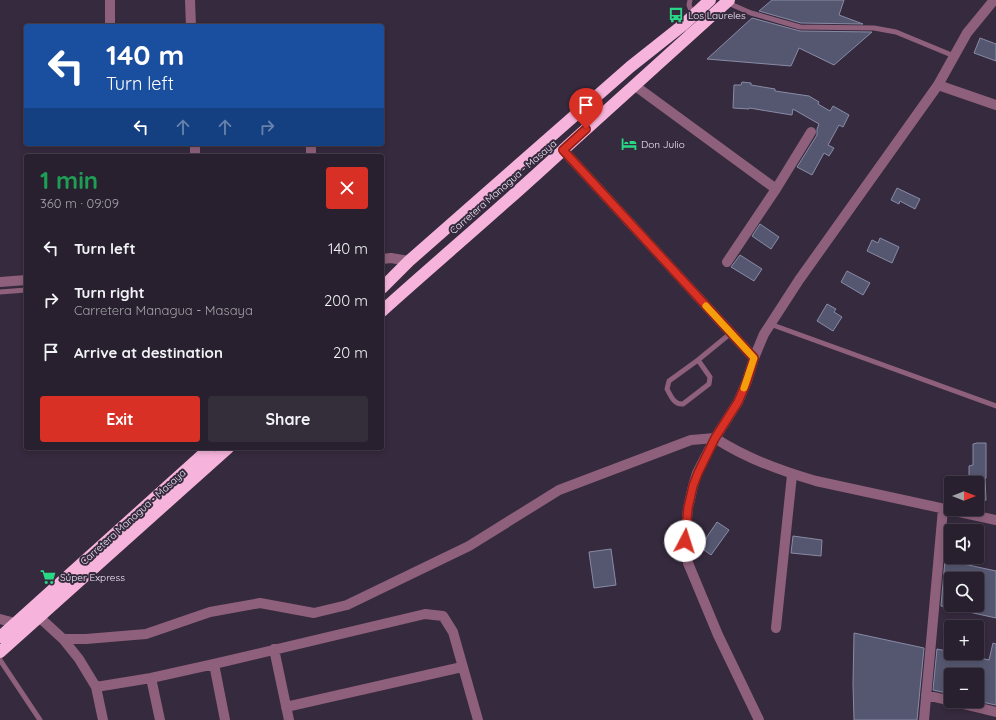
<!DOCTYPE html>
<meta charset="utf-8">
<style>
:root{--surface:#28202e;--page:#342d3a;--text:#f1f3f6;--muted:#a5a3aa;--line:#443e4a;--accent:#d93025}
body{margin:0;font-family:Quicksand,sans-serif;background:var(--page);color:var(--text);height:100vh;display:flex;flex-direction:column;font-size:15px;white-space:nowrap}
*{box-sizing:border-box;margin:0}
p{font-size:13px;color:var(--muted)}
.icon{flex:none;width:22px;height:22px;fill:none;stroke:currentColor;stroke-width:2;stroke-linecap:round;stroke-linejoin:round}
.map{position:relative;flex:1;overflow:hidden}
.drawer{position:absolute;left:24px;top:154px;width:360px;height:296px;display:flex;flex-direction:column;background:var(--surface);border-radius:4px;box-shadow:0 2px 6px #0003,0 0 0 1px var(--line)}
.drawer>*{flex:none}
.guide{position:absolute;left:24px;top:24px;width:360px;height:122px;border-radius:4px;box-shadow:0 2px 6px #0003,0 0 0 1px var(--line);background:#1a4fa0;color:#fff;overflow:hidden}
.needle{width:26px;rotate:90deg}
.buttons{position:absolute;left:944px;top:476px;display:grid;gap:8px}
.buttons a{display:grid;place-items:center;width:40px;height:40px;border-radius:4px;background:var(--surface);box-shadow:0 2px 6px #0003,0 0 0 1px var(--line);font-size:20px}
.pin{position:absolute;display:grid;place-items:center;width:34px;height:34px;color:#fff;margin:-41px -17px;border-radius:50% 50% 50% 0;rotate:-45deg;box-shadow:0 0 4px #0007}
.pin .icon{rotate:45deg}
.me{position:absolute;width:44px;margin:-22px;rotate:5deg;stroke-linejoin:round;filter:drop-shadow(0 0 3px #0008)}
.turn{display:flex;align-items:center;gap:14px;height:84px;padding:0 16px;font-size:18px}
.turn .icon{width:52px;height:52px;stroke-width:2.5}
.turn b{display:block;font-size:28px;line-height:34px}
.lanes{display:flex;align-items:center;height:38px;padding:0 16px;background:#0003;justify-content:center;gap:20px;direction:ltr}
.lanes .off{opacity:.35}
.round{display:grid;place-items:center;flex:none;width:42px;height:42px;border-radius:4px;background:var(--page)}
.overview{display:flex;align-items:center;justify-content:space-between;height:68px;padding:0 16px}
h1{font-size:24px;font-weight:800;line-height:30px;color:#1e9e55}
.button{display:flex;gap:8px;margin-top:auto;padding:8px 16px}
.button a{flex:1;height:46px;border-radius:4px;background:var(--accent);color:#fff;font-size:16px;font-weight:800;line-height:46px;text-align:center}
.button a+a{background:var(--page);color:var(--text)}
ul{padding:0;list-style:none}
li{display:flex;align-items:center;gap:12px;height:52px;padding:0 16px}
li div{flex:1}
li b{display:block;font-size:15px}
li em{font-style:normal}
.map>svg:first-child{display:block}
.building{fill:#555770;stroke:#898ba6}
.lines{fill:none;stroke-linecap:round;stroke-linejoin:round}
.lane{stroke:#8e607b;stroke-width:5}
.street{stroke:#8e607b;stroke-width:10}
.highway{stroke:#f6b3db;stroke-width:12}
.route-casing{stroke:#8d1f18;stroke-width:10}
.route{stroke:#d93025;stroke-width:7}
.slow{stroke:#f59e0b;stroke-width:7}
.labels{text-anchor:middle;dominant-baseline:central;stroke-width:4;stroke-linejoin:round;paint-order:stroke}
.poi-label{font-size:10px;fill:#efe7f5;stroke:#362a3e;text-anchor:start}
.street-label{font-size:10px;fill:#efe7f5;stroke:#362a3e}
</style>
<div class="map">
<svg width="996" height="720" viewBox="0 0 996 720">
<rect width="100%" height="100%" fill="#362a3e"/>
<!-- building -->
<path class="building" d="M772 0H844L839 15 863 24 801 23 759 11Z
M752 18 800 31 872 32 834 65 799 48 791 66 707 59Z
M980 38 996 44V61L974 53Z
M742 82 751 83V85L775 89V91L809 96 819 102 818 104 830 111 833 106 849 115 843 127 839 125 828 145 834 148 829 156 824 153 812 175 797 167 817 135V129L819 124 793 109 792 115 749 108V109L733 108 734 85H741Z
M897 188 920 199 915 209 900 201 899 204 891 200Z
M760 224 779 237 771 249 752 236Z
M880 238 899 247 892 263 867 251 872 240 878 243Z
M740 255 762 269 754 281 731 267Z
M847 271 870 283 863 295 841 282Z
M827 304 836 309 834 312 842 317 833 331 817 321Z
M977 443H986V478H985L986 500 977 504V479H969V466L973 465V444Z
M717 522 729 530 711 555 700 547Z
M793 536 822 540 821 556 791 553Z
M611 549 616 585 594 588 589 552Z
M945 560 996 571V618L951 608 952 605H977V579H951V608L941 606Z
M854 633 924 648 917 720H854L853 684Z
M993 643 996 644V705L977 701V675H951V694L933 690 937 649 951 652V653H957L989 660Z"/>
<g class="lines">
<!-- lane -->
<path class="lane" d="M690 0 689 5 693 15
M728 3 751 13 800 27 874 28 896 32 954 56
M0 292 26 290
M770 324 996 406
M698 360 710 377 709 384 683 404C674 405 671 396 667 389L669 381 698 360 731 333
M0 660 40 720"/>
<!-- street -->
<path class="street" d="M110 0V26
M190 0 191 26
M634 85 776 189 727 262
M938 85 996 105
M195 144V156
M563 150 754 358
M311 156V144
M776 189 811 132
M382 259 391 258 409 261
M0 282 26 280
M39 617 63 639 79 659 96 687 103 720
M0 619 15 623
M776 628 792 475
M63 639H86L146 634 210 612 260 603 314 613 347 605 469 546 559 490 691 440 715 438 738 402 747 381 754 358 764 334 799 280 938 85 967 33 994 0
M274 649 289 720
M214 664 225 720
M151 678 160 720
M96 687 151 678 214 664 425 614 443 616 453 632 478 720
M926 695 996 712
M286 707 462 667
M759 720 718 635 688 563 685 541 688 508 693 486 697 473 715 438C745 458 781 471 816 481L996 520
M924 720 943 509"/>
<!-- highway -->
<path class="highway" d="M382 288 409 261 630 67 683 25 710 0
M382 311C442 257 504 205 563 150 618 100 674 50 729 0
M0 637 210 448
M0 652 228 448"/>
</g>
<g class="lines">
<defs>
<path id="route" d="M586 129 563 150 754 358 747 381 738 402 715 438 698 473 693 486 688 508 685 541"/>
</defs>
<!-- route casing -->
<use href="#route" class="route-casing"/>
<!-- route -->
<use href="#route" class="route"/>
<!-- slow -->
<path class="slow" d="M706 306 754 358 744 388"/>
</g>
<!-- icons -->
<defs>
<symbol id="bus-bare" viewBox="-9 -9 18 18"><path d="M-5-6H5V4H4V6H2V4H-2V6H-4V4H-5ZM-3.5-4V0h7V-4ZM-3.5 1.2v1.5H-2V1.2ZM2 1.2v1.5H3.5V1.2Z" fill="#29d885" stroke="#362a3e" stroke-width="2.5" paint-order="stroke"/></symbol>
<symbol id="hotel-bare" viewBox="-9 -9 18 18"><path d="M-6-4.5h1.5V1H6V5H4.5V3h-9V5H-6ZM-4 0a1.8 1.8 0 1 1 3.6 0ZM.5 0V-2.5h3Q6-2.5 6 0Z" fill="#29d885" stroke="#362a3e" stroke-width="2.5" paint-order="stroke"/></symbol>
<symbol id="supermarket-bare" viewBox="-9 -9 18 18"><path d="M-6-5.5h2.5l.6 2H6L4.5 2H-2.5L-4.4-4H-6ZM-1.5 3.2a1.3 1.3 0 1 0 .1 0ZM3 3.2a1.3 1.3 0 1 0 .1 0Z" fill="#29d885" stroke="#362a3e" stroke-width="2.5" paint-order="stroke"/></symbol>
</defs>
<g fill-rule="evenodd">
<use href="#bus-bare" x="665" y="4" width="22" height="22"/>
<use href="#hotel-bare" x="618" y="133" width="22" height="22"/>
<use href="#supermarket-bare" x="37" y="566" width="22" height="22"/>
</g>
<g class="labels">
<!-- poi labels -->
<g class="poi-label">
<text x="688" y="15">Los Laureles</text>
<text x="641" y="144">Don Julio</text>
<text x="60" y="577">Súper Express</text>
</g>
<!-- street labels -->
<g class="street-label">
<text transform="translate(503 187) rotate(-41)">Carretera Managua - Masaya</text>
<text transform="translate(133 517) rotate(-42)">Carretera Managua - Masaya</text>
</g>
</g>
</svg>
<div class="buttons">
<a><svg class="needle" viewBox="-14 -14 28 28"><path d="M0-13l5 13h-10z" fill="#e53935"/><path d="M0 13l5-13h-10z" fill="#a5a3aa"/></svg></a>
<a><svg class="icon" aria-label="sound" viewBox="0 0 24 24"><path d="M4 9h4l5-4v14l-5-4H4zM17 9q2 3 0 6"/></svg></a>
<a><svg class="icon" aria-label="search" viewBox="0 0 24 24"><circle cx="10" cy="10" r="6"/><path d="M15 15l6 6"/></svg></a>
<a>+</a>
<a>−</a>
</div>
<div class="pin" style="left:586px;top:129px;background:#d93025"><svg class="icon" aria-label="arrive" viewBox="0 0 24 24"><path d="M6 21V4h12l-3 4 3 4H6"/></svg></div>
<svg class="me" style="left:685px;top:541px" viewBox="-20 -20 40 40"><circle r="19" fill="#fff"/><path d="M0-13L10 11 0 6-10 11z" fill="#d93025"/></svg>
<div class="guide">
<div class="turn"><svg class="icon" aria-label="left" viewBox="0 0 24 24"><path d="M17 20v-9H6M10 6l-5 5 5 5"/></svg><div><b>140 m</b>Turn left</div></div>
<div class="lanes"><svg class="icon" aria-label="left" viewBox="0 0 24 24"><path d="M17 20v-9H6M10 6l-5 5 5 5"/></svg><svg class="icon off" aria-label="ahead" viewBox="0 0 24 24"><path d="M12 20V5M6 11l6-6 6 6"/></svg><svg class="icon off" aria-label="ahead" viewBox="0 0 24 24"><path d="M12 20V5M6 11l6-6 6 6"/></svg><svg class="icon off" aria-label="right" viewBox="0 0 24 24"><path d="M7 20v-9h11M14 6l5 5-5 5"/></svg></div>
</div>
<section class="drawer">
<div class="overview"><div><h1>1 min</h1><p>360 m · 09:09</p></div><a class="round" style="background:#d93025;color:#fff"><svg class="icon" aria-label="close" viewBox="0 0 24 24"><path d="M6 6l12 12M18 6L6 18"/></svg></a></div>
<ul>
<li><svg class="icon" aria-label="left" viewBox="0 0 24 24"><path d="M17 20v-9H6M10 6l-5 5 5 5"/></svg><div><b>Turn left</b></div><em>140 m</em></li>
<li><svg class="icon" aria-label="right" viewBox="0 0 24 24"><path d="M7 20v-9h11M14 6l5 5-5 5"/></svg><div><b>Turn right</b><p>Carretera Managua - Masaya</p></div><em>200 m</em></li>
<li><svg class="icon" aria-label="arrive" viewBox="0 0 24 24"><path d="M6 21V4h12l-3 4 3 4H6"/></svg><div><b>Arrive at destination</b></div><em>20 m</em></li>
</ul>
<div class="button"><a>Exit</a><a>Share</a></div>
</section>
</div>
